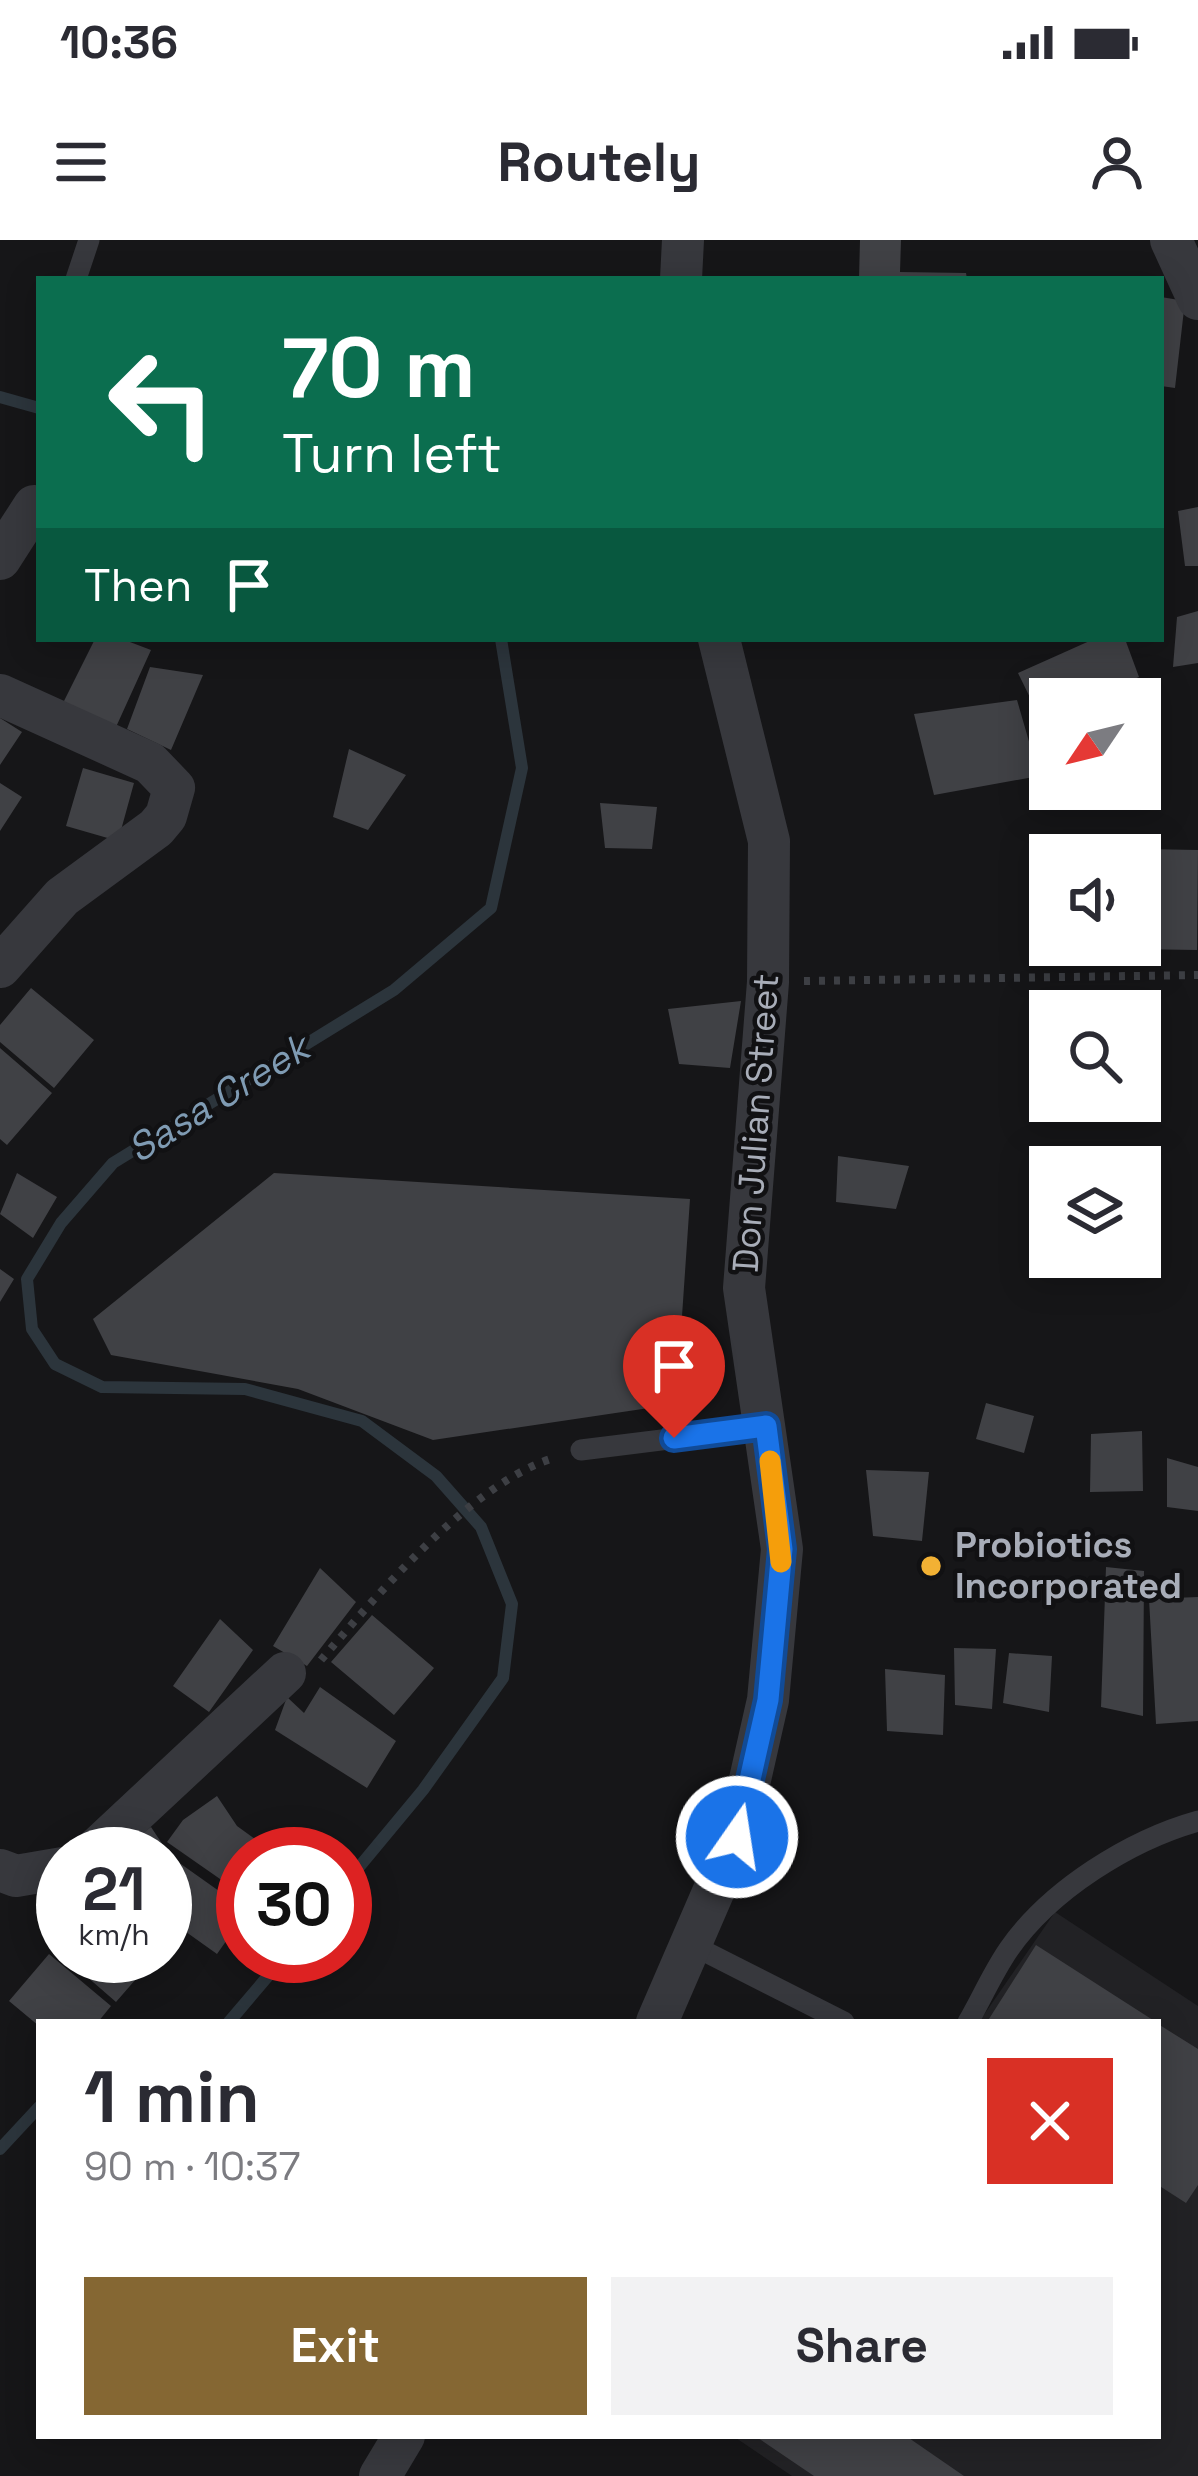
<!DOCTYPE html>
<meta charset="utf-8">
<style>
:root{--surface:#fff;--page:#f2f2f3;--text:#2b2b33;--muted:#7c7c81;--accent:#856733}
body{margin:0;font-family:"Space Grotesk",sans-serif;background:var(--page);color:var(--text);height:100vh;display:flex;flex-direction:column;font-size:45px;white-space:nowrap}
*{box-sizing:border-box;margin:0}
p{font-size:39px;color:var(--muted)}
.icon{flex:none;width:66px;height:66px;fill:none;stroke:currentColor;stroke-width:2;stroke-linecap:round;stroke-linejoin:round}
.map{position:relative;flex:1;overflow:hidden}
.sheet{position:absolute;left:36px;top:1779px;width:1125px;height:420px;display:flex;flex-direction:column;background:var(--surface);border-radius:0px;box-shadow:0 6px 30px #0003}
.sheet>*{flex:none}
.guide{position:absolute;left:36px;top:36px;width:1128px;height:366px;border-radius:0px;box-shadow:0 6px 30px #0003;background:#0b6e4f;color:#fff;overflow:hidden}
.needle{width:78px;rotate:235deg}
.buttons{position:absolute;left:1029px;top:438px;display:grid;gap:24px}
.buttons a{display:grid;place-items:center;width:132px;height:132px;border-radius:0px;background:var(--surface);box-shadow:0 6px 30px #0003;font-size:60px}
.speed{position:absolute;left:36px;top:1587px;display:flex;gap:24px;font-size:60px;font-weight:700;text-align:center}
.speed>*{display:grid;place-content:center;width:156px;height:156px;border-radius:50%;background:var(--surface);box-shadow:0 6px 30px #0003;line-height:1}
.speed small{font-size:30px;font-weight:400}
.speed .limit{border:18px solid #d22;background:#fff;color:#111}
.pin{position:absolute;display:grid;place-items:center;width:102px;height:102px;color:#fff;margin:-123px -51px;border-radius:50% 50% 50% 0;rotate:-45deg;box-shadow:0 0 12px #0007}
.pin .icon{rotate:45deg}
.me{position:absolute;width:132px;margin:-66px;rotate:13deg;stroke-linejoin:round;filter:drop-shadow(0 0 9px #0008)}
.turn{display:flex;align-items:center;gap:42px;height:252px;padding:0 48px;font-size:54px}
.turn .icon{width:156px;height:156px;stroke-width:2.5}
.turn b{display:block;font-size:84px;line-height:102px}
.then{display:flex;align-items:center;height:114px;padding:0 48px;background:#0003;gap:24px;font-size:45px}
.round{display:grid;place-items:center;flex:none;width:126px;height:126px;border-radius:0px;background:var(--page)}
.headline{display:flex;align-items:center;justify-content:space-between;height:204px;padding:0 48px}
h1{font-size:72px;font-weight:600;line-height:90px}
.action{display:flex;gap:24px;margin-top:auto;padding:24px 48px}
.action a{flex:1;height:138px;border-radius:0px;background:var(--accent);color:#fff;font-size:48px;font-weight:600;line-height:138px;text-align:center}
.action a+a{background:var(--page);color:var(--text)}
.status{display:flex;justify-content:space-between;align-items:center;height:84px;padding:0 60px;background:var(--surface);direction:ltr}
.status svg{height:33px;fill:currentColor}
header{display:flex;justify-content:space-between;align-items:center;height:156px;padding:0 48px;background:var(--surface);font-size:54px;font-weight:600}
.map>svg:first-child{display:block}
.built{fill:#222225}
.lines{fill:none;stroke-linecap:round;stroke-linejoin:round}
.stream{stroke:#2c353c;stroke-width:12}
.building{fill:#404145}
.path{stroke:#3d3f44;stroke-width:8;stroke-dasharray:6 9;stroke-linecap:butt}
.lane{stroke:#37383d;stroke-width:21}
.street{stroke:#37383d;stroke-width:42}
.route-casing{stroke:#114b97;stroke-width:30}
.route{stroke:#1a73e8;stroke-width:21}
.slow{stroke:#f59e0b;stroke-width:21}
.poi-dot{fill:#f2b134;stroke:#111113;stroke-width:4.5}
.labels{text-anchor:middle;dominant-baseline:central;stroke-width:9;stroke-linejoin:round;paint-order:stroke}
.street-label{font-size:36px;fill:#a8adb8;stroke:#111113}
.poi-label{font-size:36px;font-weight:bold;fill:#a8adb8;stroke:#111113;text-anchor:start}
.water-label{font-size:39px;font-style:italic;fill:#7f9bb3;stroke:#111113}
</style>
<div class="status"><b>10:36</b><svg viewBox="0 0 49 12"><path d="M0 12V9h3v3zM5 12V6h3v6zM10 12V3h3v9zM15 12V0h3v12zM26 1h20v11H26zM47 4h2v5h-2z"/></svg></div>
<header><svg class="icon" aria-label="menu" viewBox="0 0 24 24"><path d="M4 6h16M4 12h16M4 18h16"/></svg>Routely<svg class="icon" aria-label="person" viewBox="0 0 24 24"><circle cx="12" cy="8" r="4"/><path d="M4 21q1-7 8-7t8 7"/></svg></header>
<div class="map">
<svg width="1198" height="2236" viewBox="0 0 1198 2236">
<rect width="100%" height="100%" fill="#161618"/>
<!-- built -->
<path class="built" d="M1055 1672 1198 1766V2236H792L733 2196H1158V1782H979Z"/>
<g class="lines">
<!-- stream -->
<path class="stream" d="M0 157 39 168
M345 1644 423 1550 503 1438 512 1364 481 1287 436 1236 362 1181 245 1149 102 1147 55 1124 32 1089 27 1039 61 983 113 923 394 750 491 668 522 528 501 399
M229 1782 285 1716
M0 1909 39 1867"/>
</g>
<!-- building -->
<path class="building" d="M860 0H901L900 32 966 33 967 39H859Z
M1161 57 1185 61 1175 148 1161 146Z
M1198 267V326H1185L1178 271Z
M1198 371V423L1173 427 1177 377Z
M95 399H122L151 410 116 487 63 463Z
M1094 399H1125L1139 437 1086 459H1050V474L1040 478 1018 433Z
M150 427 203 435 171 510 127 489Z
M1017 460 1039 536 934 555 914 474Z
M0 478 22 492 0 525Z
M349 509 406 535 368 590 333 577Z
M83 528 134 543 118 601 66 586Z
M0 543 22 557 0 591Z
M600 563 657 567 652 609 605 608Z
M1143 609 1198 610 1197 710 1131 709 1140 705Z
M31 748 94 800 54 848 0 802V785Z
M741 761 730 828 679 824 668 769Z
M0 808 52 853 7 905 0 899Z
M838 916 909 926 896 969 836 962Z
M17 933 57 957 33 998 0 974Z
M274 933 690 959 676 1164 433 1200 298 1149 111 1115 93 1079Z
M0 1029 14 1039 0 1062Z
M986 1163 1034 1176 1024 1213 976 1199Z
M1142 1191 1143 1251 1090 1252 1091 1194Z
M1167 1218 1198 1227V1271L1167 1267Z
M866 1230 929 1232 922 1301 873 1296Z
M1106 1327 1144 1331 1143 1476 1101 1467Z
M320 1328 356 1362 307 1426 273 1406Z
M1198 1357V1481L1156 1484 1149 1359Z
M372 1375 434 1428 394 1475 331 1422Z
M220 1379 253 1410 209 1472 173 1446Z
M954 1408 996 1409 992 1469 955 1465Z
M1009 1413 1052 1416 1049 1472 1003 1463Z
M885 1429 945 1435 943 1495 887 1491Z
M320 1447 396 1501 367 1548 275 1490 287 1457 304 1473Z
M217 1556 237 1586 276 1614H243V1655L167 1602 183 1580Z
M151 1587 171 1617 243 1668V1677L217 1714 165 1677V1614H113Z
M63 1700V1716H156L116 1762 55 1709Z
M1036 1705 1156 1782H987Z
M49 1714 111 1766 98 1782H39V1786L9 1761Z
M1158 1784 1198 1809V1945L1186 1963 1158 1945Z
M755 2196H906L964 2236H814Z"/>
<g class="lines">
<!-- path -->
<path class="path" d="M804 741 1198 735
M321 1420C376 1356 474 1240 557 1217"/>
<!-- lane -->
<path class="lane" d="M76 39 89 0
M581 1210 766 1187
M694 1706 844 1782
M968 1782C982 1758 993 1732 1009 1709 1050 1650 1130 1600 1198 1581"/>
<!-- street -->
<path class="street" d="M1171 0 1198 59
M681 39 683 0
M0 319 34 266
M0 455 150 523 174 548 166 576 156 588 62 657 0 727
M91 1614 285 1433
M0 1630 16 1636 63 1628
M657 1782 737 1597 768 1460 782 1309 744 1048 768 742 769 601 719 399
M380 2236 404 2196"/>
</g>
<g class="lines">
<defs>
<path id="route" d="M674 1198 766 1186 782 1309 768 1460 737 1597"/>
</defs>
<!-- route casing -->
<use href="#route" class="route-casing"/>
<!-- route -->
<use href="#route" class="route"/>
<!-- slow -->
<path class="slow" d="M770 1221 781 1322"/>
</g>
<!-- markers -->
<circle class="poi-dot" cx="931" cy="1326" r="12"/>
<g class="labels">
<!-- street labels -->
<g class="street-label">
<text transform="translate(756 883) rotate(-86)">Don Julian Street</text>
</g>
<!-- poi labels -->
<g class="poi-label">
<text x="955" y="1305">Probiotics<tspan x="955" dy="41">Incorporated</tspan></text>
</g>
<!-- water labels -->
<g class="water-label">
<text transform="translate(218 858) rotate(-32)">Sasa Creek</text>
</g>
</g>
</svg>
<div class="buttons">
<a><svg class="needle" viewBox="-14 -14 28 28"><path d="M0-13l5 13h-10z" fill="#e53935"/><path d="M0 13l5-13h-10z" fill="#7c7c81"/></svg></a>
<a><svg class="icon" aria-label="sound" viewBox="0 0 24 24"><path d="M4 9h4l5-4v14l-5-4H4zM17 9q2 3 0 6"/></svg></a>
<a><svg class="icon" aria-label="search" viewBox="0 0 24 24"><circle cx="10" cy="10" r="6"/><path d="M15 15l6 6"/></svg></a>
<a><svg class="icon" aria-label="layers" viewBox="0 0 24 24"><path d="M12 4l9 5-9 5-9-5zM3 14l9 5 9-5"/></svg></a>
</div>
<div class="speed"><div>21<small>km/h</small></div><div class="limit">30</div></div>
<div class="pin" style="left:674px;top:1198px;background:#d93025"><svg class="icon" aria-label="arrive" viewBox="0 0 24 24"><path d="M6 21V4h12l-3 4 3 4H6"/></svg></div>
<svg class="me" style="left:737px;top:1597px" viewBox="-20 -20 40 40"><circle r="17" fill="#1a73e8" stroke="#fff" stroke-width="3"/><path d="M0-11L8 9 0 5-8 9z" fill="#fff"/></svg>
<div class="guide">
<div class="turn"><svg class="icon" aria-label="left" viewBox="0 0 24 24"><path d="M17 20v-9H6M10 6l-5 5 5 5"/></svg><div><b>70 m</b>Turn left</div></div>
<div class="then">Then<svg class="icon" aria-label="arrive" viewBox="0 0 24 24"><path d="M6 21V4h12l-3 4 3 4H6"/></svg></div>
</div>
<section class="sheet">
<div class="headline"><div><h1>1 min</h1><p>90 m · 10:37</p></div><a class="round" style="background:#d93025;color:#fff"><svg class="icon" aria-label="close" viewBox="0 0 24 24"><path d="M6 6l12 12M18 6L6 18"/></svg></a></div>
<div class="action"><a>Exit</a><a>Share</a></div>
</section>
</div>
